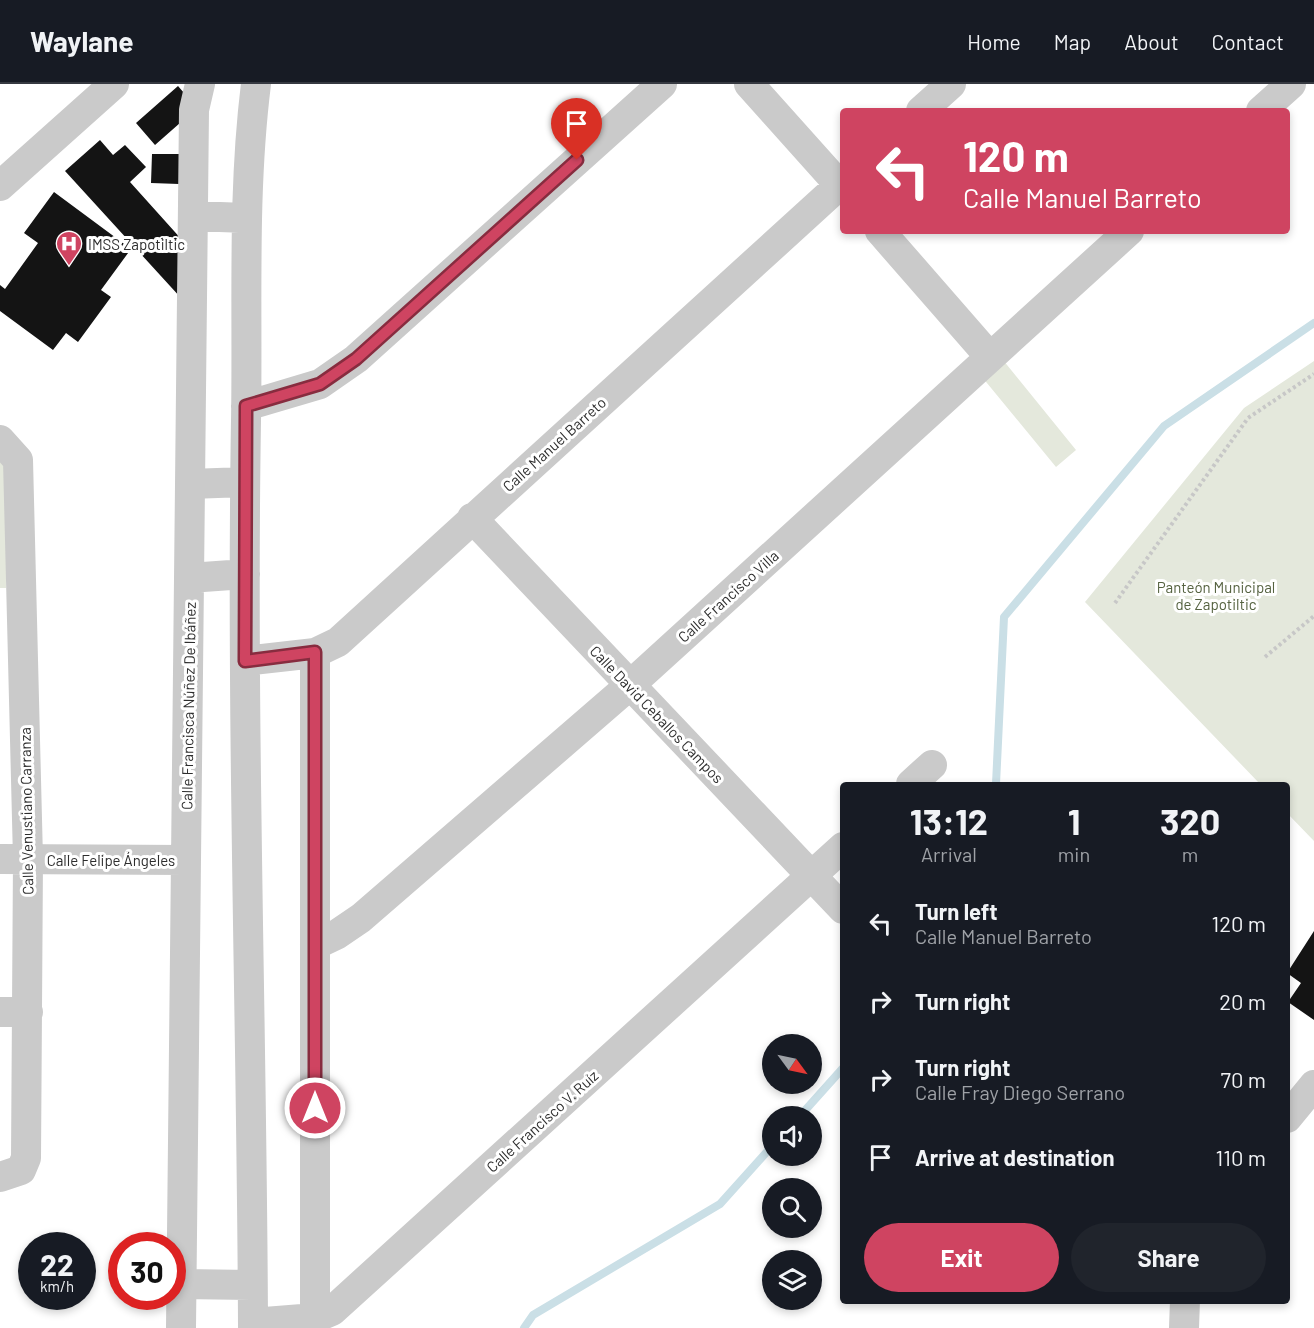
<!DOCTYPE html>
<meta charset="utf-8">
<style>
:root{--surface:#171b24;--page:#20242c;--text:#f1f3f6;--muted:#9ea1a6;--line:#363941;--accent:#cf4461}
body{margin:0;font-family:Barlow,sans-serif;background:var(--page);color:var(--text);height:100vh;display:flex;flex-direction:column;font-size:22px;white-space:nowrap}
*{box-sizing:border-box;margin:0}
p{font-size:20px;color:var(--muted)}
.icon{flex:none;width:33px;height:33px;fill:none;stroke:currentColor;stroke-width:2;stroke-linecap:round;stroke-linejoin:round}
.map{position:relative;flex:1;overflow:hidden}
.details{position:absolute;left:840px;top:698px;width:450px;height:522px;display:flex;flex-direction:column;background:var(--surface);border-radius:6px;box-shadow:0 3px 9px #0003}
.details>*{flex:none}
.guide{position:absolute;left:840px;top:24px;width:450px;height:126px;border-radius:6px;box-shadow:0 3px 9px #0003;background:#cf4461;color:#fff;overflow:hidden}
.needle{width:39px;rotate:123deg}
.buttons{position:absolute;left:762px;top:950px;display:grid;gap:12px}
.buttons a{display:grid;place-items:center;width:60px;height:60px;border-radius:50%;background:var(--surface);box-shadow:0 3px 9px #0003;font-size:30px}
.speed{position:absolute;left:18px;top:1148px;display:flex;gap:12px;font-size:30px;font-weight:700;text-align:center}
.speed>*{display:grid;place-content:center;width:78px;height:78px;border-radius:50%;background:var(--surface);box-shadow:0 3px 9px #0003;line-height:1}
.speed small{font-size:15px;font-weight:400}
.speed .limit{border:9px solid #d22;background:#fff;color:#111}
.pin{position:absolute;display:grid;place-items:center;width:51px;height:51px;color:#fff;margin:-62px -26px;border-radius:50% 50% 50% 0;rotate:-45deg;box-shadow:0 0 6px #0007}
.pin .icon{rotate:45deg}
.me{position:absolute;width:66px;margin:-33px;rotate:0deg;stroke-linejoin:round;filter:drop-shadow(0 0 4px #0008)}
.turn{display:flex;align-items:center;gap:21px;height:126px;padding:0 24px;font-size:27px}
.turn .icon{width:78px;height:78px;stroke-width:2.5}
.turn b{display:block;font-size:42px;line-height:51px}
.eta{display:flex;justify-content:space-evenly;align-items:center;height:102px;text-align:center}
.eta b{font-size:36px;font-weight:700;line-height:42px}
.primary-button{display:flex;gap:12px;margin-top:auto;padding:12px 24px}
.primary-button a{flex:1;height:69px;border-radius:36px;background:var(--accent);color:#fff;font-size:24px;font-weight:700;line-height:69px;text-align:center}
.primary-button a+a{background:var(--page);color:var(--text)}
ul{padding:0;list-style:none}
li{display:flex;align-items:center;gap:18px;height:78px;padding:0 24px}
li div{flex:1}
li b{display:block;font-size:22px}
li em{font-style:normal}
header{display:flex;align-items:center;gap:36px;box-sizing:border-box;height:84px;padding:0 30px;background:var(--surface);border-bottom:2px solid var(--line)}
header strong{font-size:28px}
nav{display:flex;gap:33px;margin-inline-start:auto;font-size:21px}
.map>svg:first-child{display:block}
.green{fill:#e4e8dc}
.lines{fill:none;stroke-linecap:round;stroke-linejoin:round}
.stream{stroke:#cadfe6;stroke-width:8}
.building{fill:#141414}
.path{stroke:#c7c7c7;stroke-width:4;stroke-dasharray:3 3;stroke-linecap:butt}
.minor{stroke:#cacaca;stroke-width:30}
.route-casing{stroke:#872c3f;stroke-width:15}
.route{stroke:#cf4461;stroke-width:10}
.labels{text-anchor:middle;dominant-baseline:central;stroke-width:6;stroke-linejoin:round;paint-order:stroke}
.poi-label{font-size:15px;fill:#2d2d2d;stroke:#fff;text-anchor:start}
.street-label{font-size:15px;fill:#2d2d2d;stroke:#fff}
.park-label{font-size:15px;fill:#556240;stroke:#fff}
</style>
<header>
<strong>Waylane</strong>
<nav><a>Home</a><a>Map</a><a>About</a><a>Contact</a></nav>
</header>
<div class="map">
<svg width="1314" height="1244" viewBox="0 0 1314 1244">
<rect width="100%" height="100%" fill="#fff"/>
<!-- green -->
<path class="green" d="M1003 276 1076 366 1056 383 982 293Z
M1314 277V757L1287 729V700H1260L1085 518 1244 324Z
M0 375 7 383 6 504H0Z"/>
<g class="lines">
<!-- stream -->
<path class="stream" d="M996 700 1004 533 1164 342 1314 239
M800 1032 843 984
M524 1244 533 1231 720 1120 772 1062"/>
</g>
<!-- building -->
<path class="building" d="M178 2 197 24 155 61 136 39Z
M100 56 113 71 125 61 146 83 130 98 183 157 181 214 65 87Z
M152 70H179V100L151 99Z
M54 108 131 165 101 206 111 213 78 258 66 249 53 266 0 227V201L5 205 38 159 24 149Z
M1314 847V936L1288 918 1301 899 1287 889Z"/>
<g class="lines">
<!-- path -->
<path class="path" d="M1115 519 1248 334 1314 290
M1265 573 1314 532"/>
<!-- minor -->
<path class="minor" d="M749 0 843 105
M921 27 951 0
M1261 27 1291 0
M0 102 114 0
M193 132 246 134
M880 147 990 273
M246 322 320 300 356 275 662 0
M0 356 18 376 28 775 26 1074 21 1086 0 1093
M190 400 245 398
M472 434 843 825
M189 494 245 490
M245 577 315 569 338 558 843 98
M911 700 932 681
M0 775 186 776
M315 861 336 851 361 834 629 602 1129 147
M0 928H28
M1287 1034 1314 1001
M182 1200 251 1201
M315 1234V569
M253 1239 315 1234 332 1227 843 763
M181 1244 194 26 200 0
M253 1244C252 942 241 640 246 337 248 225 242 112 256 0
M1184 1244 1185 1216"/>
</g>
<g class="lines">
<defs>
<path id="route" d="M315 1024V568L245 577 246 322 320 300 356 275 577 76"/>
</defs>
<!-- route casing -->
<use href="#route" class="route-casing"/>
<!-- route -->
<use href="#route" class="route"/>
</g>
<!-- icons -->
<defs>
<symbol id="hospital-pin" viewBox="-11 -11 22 30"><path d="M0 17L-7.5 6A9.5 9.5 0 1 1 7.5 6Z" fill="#cf4461" stroke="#fff"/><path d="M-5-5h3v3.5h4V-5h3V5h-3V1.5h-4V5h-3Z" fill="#fff"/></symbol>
</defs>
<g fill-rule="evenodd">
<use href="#hospital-pin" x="54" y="145" width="30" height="40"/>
</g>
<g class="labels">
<!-- poi labels -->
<g class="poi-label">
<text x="88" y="160">IMSS Zapotiltic</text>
</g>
<!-- street labels -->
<g class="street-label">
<text transform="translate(554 360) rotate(-42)">Calle Manuel Barreto</text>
<text transform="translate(728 512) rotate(-42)">Calle Francisco Villa</text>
<text transform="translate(188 622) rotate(-89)">Calle Francisca Núñez De Ibáñez</text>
<text transform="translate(657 630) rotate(46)">Calle David Ceballos Campos</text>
<text transform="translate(26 727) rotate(-91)">Calle Venustiano Carranza</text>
<text x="111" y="776">Calle Felipe Ángeles</text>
<text transform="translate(542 1037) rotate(-42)">Calle Francisco V. Ruíz</text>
</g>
<!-- park labels -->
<g class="park-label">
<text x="1216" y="503">Panteón Municipal<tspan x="1216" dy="17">de Zapotiltic</tspan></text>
</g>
</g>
</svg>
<div class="buttons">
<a><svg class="needle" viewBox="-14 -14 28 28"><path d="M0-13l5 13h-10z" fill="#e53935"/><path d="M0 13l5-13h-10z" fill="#9ea1a6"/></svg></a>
<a><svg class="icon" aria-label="sound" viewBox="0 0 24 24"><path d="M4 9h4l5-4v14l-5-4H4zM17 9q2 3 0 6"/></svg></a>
<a><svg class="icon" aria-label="search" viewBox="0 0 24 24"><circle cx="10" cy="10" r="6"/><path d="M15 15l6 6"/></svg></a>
<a><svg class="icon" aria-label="layers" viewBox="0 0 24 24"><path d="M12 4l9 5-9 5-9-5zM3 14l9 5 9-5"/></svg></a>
</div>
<div class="speed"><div>22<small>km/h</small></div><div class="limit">30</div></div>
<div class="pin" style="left:577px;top:76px;background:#d93025"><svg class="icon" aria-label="arrive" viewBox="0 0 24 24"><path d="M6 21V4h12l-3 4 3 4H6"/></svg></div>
<svg class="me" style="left:315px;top:1024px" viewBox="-20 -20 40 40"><circle r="17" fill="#cf4461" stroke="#fff" stroke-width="3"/><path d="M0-11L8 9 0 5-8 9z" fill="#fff"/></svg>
<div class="guide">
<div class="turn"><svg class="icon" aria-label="left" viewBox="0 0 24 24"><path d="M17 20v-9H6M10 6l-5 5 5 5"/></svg><div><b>120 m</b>Calle Manuel Barreto</div></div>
</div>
<section class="details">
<div class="eta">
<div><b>13:12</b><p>Arrival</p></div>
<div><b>1</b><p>min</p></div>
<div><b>320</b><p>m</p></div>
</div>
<ul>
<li><svg class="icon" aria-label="left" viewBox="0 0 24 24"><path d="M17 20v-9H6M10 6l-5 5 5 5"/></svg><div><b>Turn left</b><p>Calle Manuel Barreto</p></div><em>120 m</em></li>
<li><svg class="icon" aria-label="right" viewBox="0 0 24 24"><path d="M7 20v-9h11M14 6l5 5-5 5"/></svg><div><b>Turn right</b></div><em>20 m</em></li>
<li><svg class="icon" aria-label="right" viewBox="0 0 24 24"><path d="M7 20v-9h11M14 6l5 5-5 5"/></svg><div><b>Turn right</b><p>Calle Fray Diego Serrano</p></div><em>70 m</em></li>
<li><svg class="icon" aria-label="arrive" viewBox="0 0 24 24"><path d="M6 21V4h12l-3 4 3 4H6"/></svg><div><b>Arrive at destination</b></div><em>110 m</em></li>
</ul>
<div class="primary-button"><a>Exit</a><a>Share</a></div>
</section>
</div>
